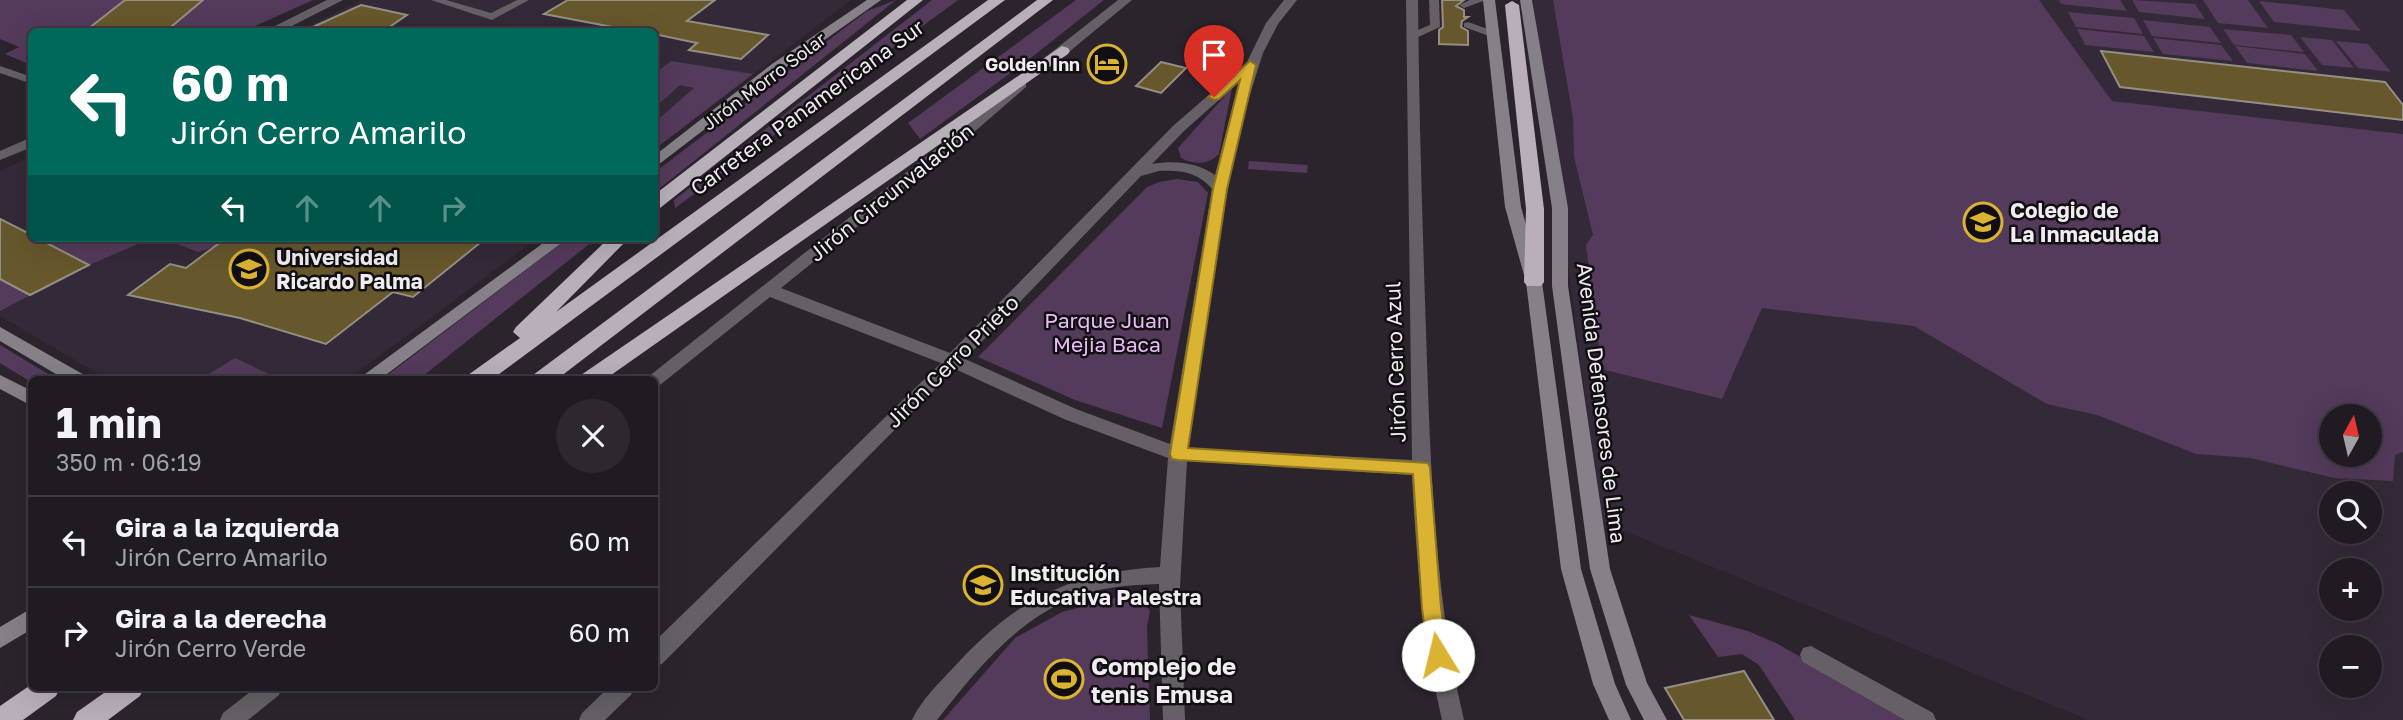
<!DOCTYPE html>
<html lang="es">
<meta charset="utf-8">
<style>
:root{--surface:#201b22;--page:#2d282f;--text:#f1f3f6;--muted:#a2a1a5;--line:#3d3940}
body{margin:0;font-family:"Golos Text",sans-serif;background:var(--page);color:var(--text);height:100vh;display:flex;flex-direction:column;font-size:26px;white-space:nowrap}
*{box-sizing:border-box;margin:0}
p{font-size:23px;color:var(--muted)}
.icon{flex:none;width:38px;height:38px;fill:none;stroke:currentColor;stroke-width:2;stroke-linecap:round;stroke-linejoin:round}
.map{position:relative;flex:1;overflow:hidden}
.side{position:absolute;left:28px;top:376px;width:630px;height:315px;display:flex;flex-direction:column;background:var(--surface);border-radius:10px;box-shadow:0 7px 28px #0002,0 0 0 2px var(--line)}
.side>*{flex:none}
.guide{position:absolute;left:28px;top:28px;width:630px;height:214px;border-radius:10px;box-shadow:0 7px 28px #0002,0 0 0 2px var(--line);background:#00695c;color:#fff;overflow:hidden}
.needle{width:46px;rotate:8deg}
.tools{position:absolute;left:2319px;top:404px;display:grid;gap:14px}
.tools a{display:grid;place-items:center;width:63px;height:63px;border-radius:50%;background:var(--surface);box-shadow:0 7px 28px #0002,0 0 0 2px var(--line);font-size:35px}
.pin{position:absolute;display:grid;place-items:center;width:60px;height:60px;color:#fff;margin:-72px -30px;border-radius:50% 50% 50% 0;rotate:-45deg;box-shadow:0 0 7px #0007}
.pin .icon{rotate:45deg}
.me{position:absolute;width:77px;margin:-38px;rotate:351deg;stroke-linejoin:round;filter:drop-shadow(0 0 5px #0008)}
.turn{display:flex;align-items:center;gap:24px;height:147px;padding:0 28px;font-size:32px}
.turn .icon{width:91px;height:91px;stroke-width:2.5}
.turn b{display:block;font-size:49px;line-height:60px}
.lanes{display:flex;align-items:center;height:66px;padding:0 28px;background:#0003;justify-content:center;gap:35px;direction:ltr}
.lanes .off{opacity:.35}
.round{display:grid;place-items:center;flex:none;width:74px;height:74px;border-radius:37px;background:var(--page)}
.head{display:flex;align-items:center;justify-content:space-between;height:119px;padding:0 28px}
h1{font-size:42px;font-weight:700;line-height:52px}
ul{padding:0;list-style:none}
li{display:flex;align-items:center;gap:21px;height:91px;padding:0 28px;border-top:2px solid var(--line)}
li div{flex:1}
li b{display:block;font-size:26px}
li em{font-style:normal}
.map>svg:first-child{display:block}
.built{fill:#342938;fill-rule:evenodd}
.green{fill:#543a5b;fill-rule:evenodd}
.building{fill:#66572c;stroke:#948f82;stroke-width:2}
.lines{fill:none;stroke-linecap:round;stroke-linejoin:round}
.lane{fill:#646065;fill-rule:evenodd}
.street{fill:#646065;fill-rule:evenodd}
.secondary{fill:#868088;fill-rule:evenodd}
.highway{fill:#b8afbb;fill-rule:evenodd}
.route{fill:#dab333;stroke:#8e7421;stroke-width:2}
.labels{text-anchor:middle;dominant-baseline:central;stroke-width:5;stroke-linejoin:round;paint-order:stroke}
.far-poi-label{font-size:18px;font-weight:bold;fill:#f1ecf2;stroke:#120f13;text-anchor:end}
.far-street-label{font-size:18px;fill:#f1ecf2;stroke:#120f13}
.street-label{font-size:21px;fill:#f1ecf2;stroke:#120f13}
.poi-label{font-size:21px;font-weight:bold;fill:#f1ecf2;stroke:#120f13;text-anchor:start}
.park-label{font-size:21px;fill:#eabcf7;stroke:#120f13}
.near-poi-label{font-size:24px;font-weight:bold;fill:#f1ecf2;stroke:#120f13;text-anchor:start}
</style>
<div class="map">
<svg width="2403" height="720" viewBox="0 0 2403 720">
<rect width="100%" height="100%" fill="#2b242d"/>
<!-- built -->
<path class="built" d="M362 0H851L655 149 654 32H295Z
M1533 0H2403V720H2089L1602 522ZM2331 416H2370V455H2331ZM2331 494H2370V532H2331ZM2331 570H2370V609H2331ZM2331 648H2370V686H2331Z
M31 156 32 238H538L347 380H109L0 316V171Z"/>
<!-- green -->
<path class="green" d="M0 0H313L244 31 32 32 31 65 5 54 19 47 0 39Z
M896 0 655 192V172L867 11Z
M932 0H958L675 208 674 200Z
M1076 0H1104L1027 61 920 139 908 123Z
M1553 0H2039L2112 101 2403 134V452L2395 455 2393 481 2334 478 2251 458 2196 454 2097 415 2047 404 1914 326 1762 308 1722 399 1605 370 1600 355 1586 245 1593 235 1574 157 1573 118ZM2331 416H2370V455H2331Z
M2059 0H2120L2127 11 2061 4Z
M2132 0 2195 4 2205 19 2139 12Z
M2203 0H2248L2268 28 2218 23Z
M2259 1 2344 10 2361 31 2274 22Z
M2068 12 2134 18 2143 34 2076 27Z
M2143 20 2210 27 2221 43 2152 36Z
M2077 29 2144 36 2154 52 2085 45Z
M2223 29 2291 35 2304 52 2234 45Z
M2300 37 2332 40 2354 68 2322 65Z
M2153 38 2221 45 2233 61 2163 54Z
M2336 41 2368 44 2391 72 2358 68Z
M2235 46 2305 54 2318 71 2247 63Z
M671 61 753 74 655 149V122L694 88 680 85 661 102 655 100V73Z
M1232 88 1219 154C1208 165 1194 165 1181 158L1178 148Z
M1249 161 1308 165 1307 173 1248 169Z
M1177 179 1198 182 1208 193 1162 428 1075 400 978 357 1147 187 1159 182Z
M37 238H140L145 241 89 265Z
M162 238H357L303 266 212 248 198 252Z
M568 238H597L418 380H381Z
M0 279 30 295 0 311Z
M0 345 58 380H32L31 382 0 363Z
M235 358 282 380H199Z
M1125 595 1141 597 1150 611 1147 627 1150 720H943L1015 638 1062 612Z
M1689 615 1748 631 1778 644 1909 720H1795L1759 665 1742 654 1718 657Z"/>
<!-- building -->
<path class="building" d="M125 0H203L165 32H84Z
M568 0H715L687 21 768 35 741 59 689 50 697 43 654 34V32H639L544 14Z
M1442 0H1464L1456 6 1464 10V17H1468L1462 21 1461 27 1468 31V45L1439 44V30L1443 27Z
M361 5 407 15 382 32H302Z
M2101 51 2385 82 2403 105V120L2120 87Z
M1161 62 1186 68 1161 93 1136 86Z
M0 219 32 235V238H37L89 265 30 295 0 279Z
M226 238H486L413 297 393 292 326 344 240 318 128 295 170 264 186 268Z
M1744 671 1774 720H1684L1665 688Z"/>
<g class="lines">
<!-- lane -->
<path class="lane" d="M431 0H446L491 13 517 0H529L492 20Z
M1429 0H1439L1440 27 1416 38H1408V34L1430 25Z
M1470 0H1486L1464 8 1459 5Z
M1468 22 1496 32 1497 34 1492 37 1464 27V23Z
M0 66 32 77V84L0 73Z"/>
<!-- street -->
<path class="street" d="M327 0H343L280 32H263Z
M1118 0H1132L1053 65H1043V59Z
M1284 0H1297L1278 24 1263 53 1240 126 1225 204 1188 448 1412 460 1406 0H1418C1419 121 1423 241 1427 361 1431 482 1436 602 1464 720H1442C1423 639 1416 558 1412 475L1187 461 1180 587 1185 720H1163L1159 584C1129 585 1097 587 1068 600 1013 624 973 674 937 720H912C921 700 940 682 955 666 1015 600 1070 572 1160 567L1168 458 1064 419 955 369 662 664 654 666V642L941 363 770 297 660 385 654 387V380H646L648 377 956 133 1016 81H1026V87L966 139 781 288 950 353 1174 125 1247 62 1266 23ZM1239 82 1215 175C1197 162 1174 160 1152 164L1184 131ZM1159 171C1180 170 1198 172 1212 189L1170 444 1076 409 965 359 1141 176Z
M32 137V147L0 160V151Z
M1811 646 1933 713 1936 720H1905L1803 662 1800 655 1803 648Z
M255 688H282L279 695 248 720H220L223 713Z
M608 688H634L631 695 605 720H579L582 713Z"/>
<!-- secondary -->
<path class="secondary" d="M867 0H881L782 70 654 168V156L772 64Z
M1483 0H1495L1521 207 1542 282 1581 569 1615 684 1631 720H1609L1593 684 1561 569 1526 282 1505 207Z
M1520 0H1532L1568 208V286L1610 569 1647 683 1667 720H1644L1626 685 1590 569 1552 286V208Z
M550 238H568L379 380H357Z
M0 327 86 376 89 380H66L0 341Z
M0 375 32 391V406L0 389Z
M32 608V629L0 648V627Z"/>
<!-- highway -->
<path class="highway" d="M907 0H923L660 208 654 209V195Z
M988 0H1005L491 380H465L468 375 520 338 513 332 516 327 609 238H629L556 312Z
M1037 0H1053L556 380H530L533 375Z
M1512 1 1519 5 1544 209V282L1541 286H1527L1524 282 1526 209 1505 5Z
M1062 46 1068 48 1070 51 1068 54 604 380H578L581 375Z
M32 684V688H60L56 696 23 720H0V706Z
M111 688H144L140 696 108 720H73L77 712Z"/>
</g>
<!-- route -->
<path class="route" d="M1250 61 1256 65 1227 189 1188 448 1428 463 1430 468 1441 608 1448 655 1445 661 1438 663 1431 661 1428 655 1422 608 1413 474 1178 460 1172 459 1170 454 1213 189 1240 80 1219 99 1214 100 1208 97Z"/>
<!-- icons -->
<defs>
<symbol id="hotel-ring" viewBox="-11 -11 22 22"><circle r="9.5" fill="#120f13" stroke="#dab333" stroke-width="1.5"/><path d="M-6-4.5h1.5V1H6V5H4.5V3h-9V5H-6ZM-4 0a1.8 1.8 0 1 1 3.6 0ZM.5 0V-2.5h3Q6-2.5 6 0Z" fill="#dab333"/></symbol>
<symbol id="school-ring" viewBox="-11 -11 22 22"><circle r="9.5" fill="#120f13" stroke="#dab333" stroke-width="1.5"/><path d="M0-5L7-2L0 1L-7-2ZM-4 1L0 2.5L4 1V4Q0 6-4 4Z" fill="#dab333"/></symbol>
<symbol id="university-ring" viewBox="-11 -11 22 22"><circle r="9.5" fill="#120f13" stroke="#dab333" stroke-width="1.5"/><path d="M0-5L7-2L0 1L-7-2ZM-4 1L0 2.5L4 1V4Q0 6-4 4Z" fill="#dab333"/></symbol>
<symbol id="stadium-ring" viewBox="-11 -11 22 22"><circle r="9.5" fill="#120f13" stroke="#dab333" stroke-width="1.5"/><path d="M0-5a6.5 5 0 1 0 0 10a6.5 5 0 1 0 0-10ZM-3.5-1.8h7v3.6h-7Z" fill="#dab333"/></symbol>
</defs>
<g fill-rule="evenodd">
<use href="#hotel-ring" x="1085" y="42" width="44" height="44"/>
<use href="#school-ring" x="1961" y="200" width="44" height="44"/>
<use href="#university-ring" x="227" y="247" width="44" height="44"/>
<use href="#school-ring" x="961" y="563" width="44" height="44"/>
<use href="#stadium-ring" x="1042" y="657" width="44" height="44"/>
</g>
<g class="labels">
<!-- far-poi labels -->
<g class="far-poi-label">
<text x="1080" y="64">Golden Inn</text>
</g>
<!-- far-street labels -->
<g class="far-street-label">
<text transform="translate(764 81) rotate(-37)">Jirón Morro Solar</text>
</g>
<!-- street labels -->
<g class="street-label">
<text transform="translate(807 107) rotate(-36)">Carretera Panamericana Sur</text>
<text transform="translate(891 192) rotate(-39)">Jirón Circunvalación</text>
<text transform="translate(952 361) rotate(-45)">Jirón Cerro Prieto</text>
<text transform="translate(1395 362) rotate(-92)">Jirón Cerro Azul</text>
<text transform="translate(1602 403) rotate(83)">Avenida Defensores de Lima</text>
</g>
<!-- poi labels -->
<g class="poi-label">
<text x="2010" y="210">Colegio de<tspan x="2010" dy="24">La Inmaculada</tspan></text>
<text x="276" y="257">Universidad<tspan x="276" dy="24">Ricardo Palma</tspan></text>
<text x="1010" y="573">Institución<tspan x="1010" dy="24">Educativa Palestra</tspan></text>
</g>
<!-- park labels -->
<g class="park-label">
<text x="1107" y="320">Parque Juan<tspan x="1107" dy="24">Mejia Baca</tspan></text>
</g>
<!-- near-poi labels -->
<g class="near-poi-label">
<text x="1091" y="665">Complejo de<tspan x="1091" dy="28">tenis Emusa</tspan></text>
</g>
</g>
</svg>
<div class="tools">
<a><svg class="needle" viewBox="-14 -14 28 28"><path d="M0-13l5 13h-10z" fill="#e53935"/><path d="M0 13l5-13h-10z" fill="#a2a1a5"/></svg></a>
<a><svg class="icon" aria-label="search" viewBox="0 0 24 24"><circle cx="10" cy="10" r="6"/><path d="M15 15l6 6"/></svg></a>
<a>+</a>
<a>−</a>
</div>
<div class="pin" style="left:1214px;top:97px;background:#d93025"><svg class="icon" aria-label="arrive" viewBox="0 0 24 24"><path d="M6 21V4h12l-3 4 3 4H6"/></svg></div>
<svg class="me" style="left:1438px;top:655px" viewBox="-20 -20 40 40"><circle r="19" fill="#fff"/><path d="M0-13L10 11 0 6-10 11z" fill="#dab333"/></svg>
<div class="guide">
<div class="turn"><svg class="icon" aria-label="left" viewBox="0 0 24 24"><path d="M17 20v-9H6M10 6l-5 5 5 5"/></svg><div><b>60 m</b>Jirón Cerro Amarilo</div></div>
<div class="lanes"><svg class="icon" aria-label="left" viewBox="0 0 24 24"><path d="M17 20v-9H6M10 6l-5 5 5 5"/></svg><svg class="icon off" aria-label="ahead" viewBox="0 0 24 24"><path d="M12 20V5M6 11l6-6 6 6"/></svg><svg class="icon off" aria-label="ahead" viewBox="0 0 24 24"><path d="M12 20V5M6 11l6-6 6 6"/></svg><svg class="icon off" aria-label="right" viewBox="0 0 24 24"><path d="M7 20v-9h11M14 6l5 5-5 5"/></svg></div>
</div>
<section class="side">
<div class="head"><div><h1>1 min</h1><p>350 m · 06:19</p></div><a class="round"><svg class="icon" aria-label="close" viewBox="0 0 24 24"><path d="M6 6l12 12M18 6L6 18"/></svg></a></div>
<ul>
<li><svg class="icon" aria-label="left" viewBox="0 0 24 24"><path d="M17 20v-9H6M10 6l-5 5 5 5"/></svg><div><b>Gira a la izquierda</b><p>Jirón Cerro Amarilo</p></div><em>60 m</em></li>
<li><svg class="icon" aria-label="right" viewBox="0 0 24 24"><path d="M7 20v-9h11M14 6l5 5-5 5"/></svg><div><b>Gira a la derecha</b><p>Jirón Cerro Verde</p></div><em>60 m</em></li>
</ul>
</section>
</div>
